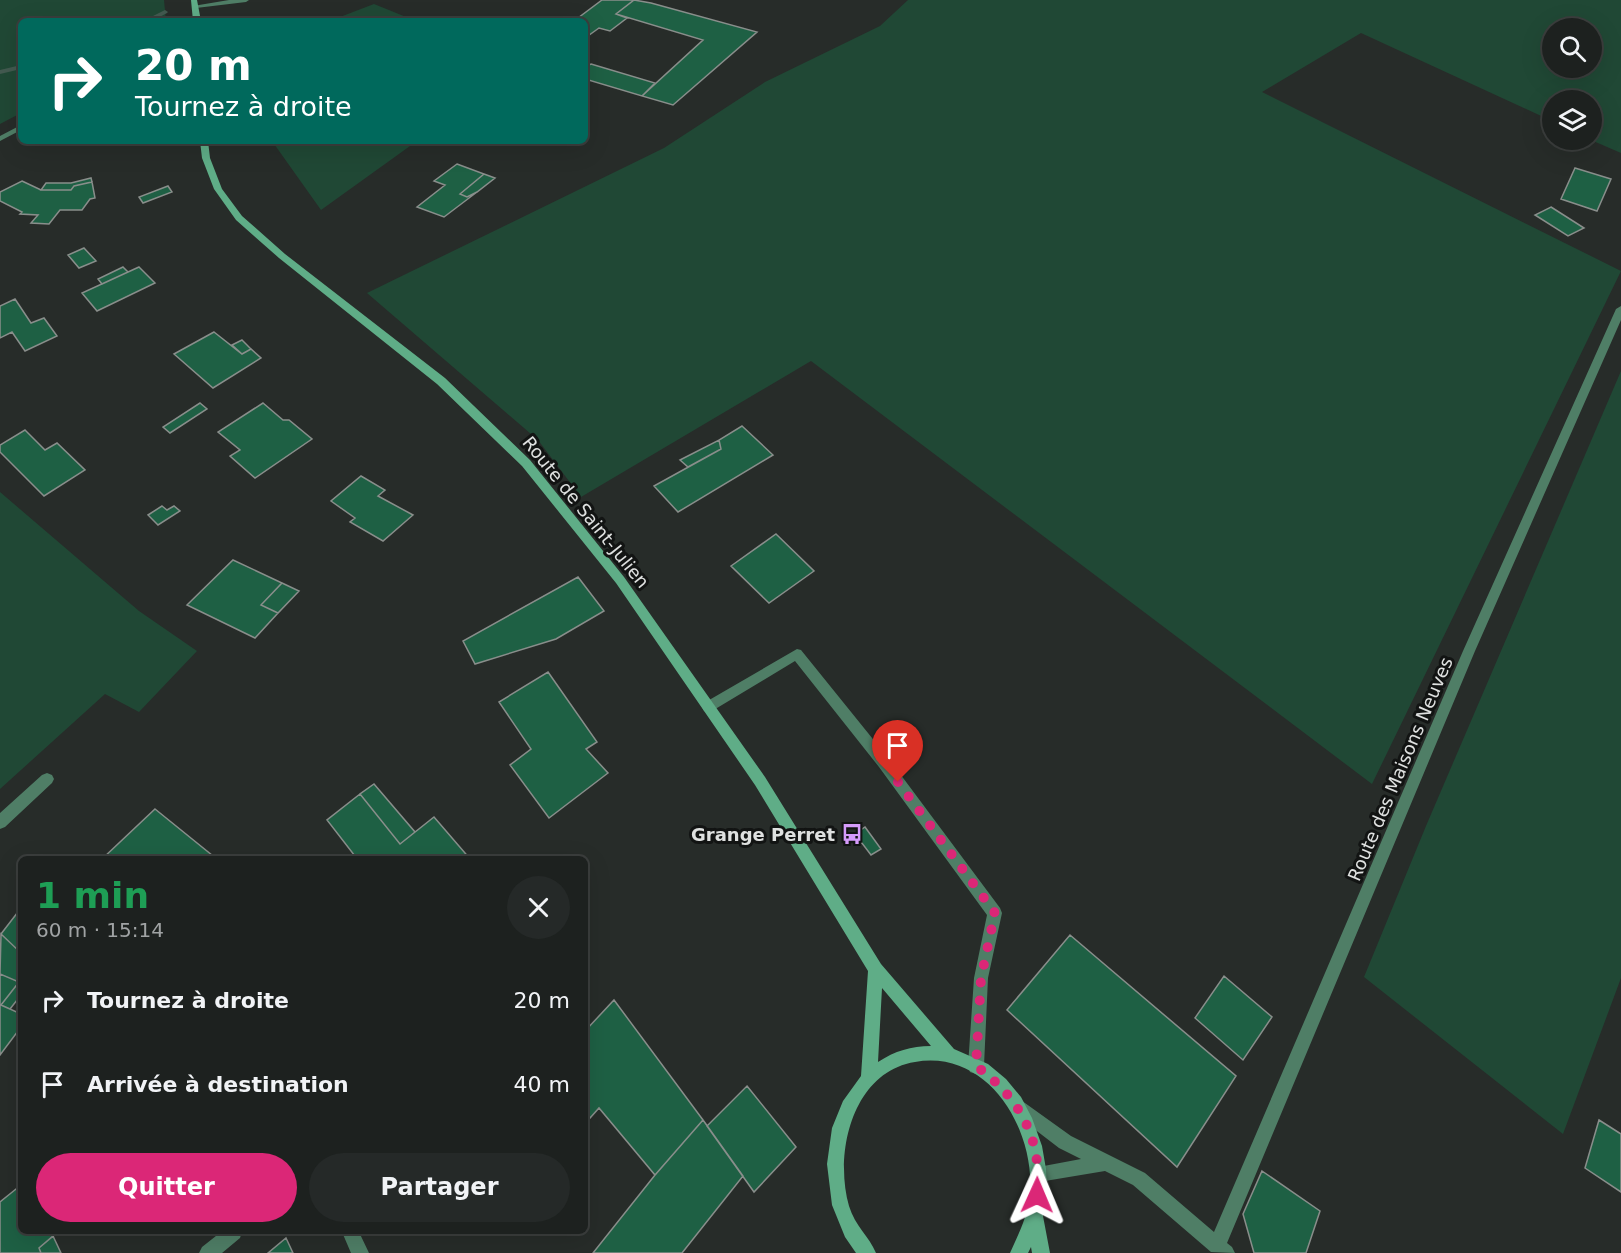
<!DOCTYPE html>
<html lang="fr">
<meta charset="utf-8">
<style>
:root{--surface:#1d211f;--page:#252928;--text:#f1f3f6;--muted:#a0a3a4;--line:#3b3e3d;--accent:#db2777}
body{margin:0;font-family:"DejaVu Sans",sans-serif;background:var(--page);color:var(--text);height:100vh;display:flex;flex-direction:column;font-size:22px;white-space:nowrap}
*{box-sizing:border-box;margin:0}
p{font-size:20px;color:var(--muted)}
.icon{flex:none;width:33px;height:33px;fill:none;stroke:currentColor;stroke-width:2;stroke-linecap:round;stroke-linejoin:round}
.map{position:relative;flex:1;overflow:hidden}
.details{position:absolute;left:18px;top:856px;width:570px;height:378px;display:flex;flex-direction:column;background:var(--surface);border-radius:9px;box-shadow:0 6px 24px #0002,0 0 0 2px var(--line)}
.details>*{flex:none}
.hud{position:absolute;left:18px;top:18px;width:570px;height:126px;border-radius:9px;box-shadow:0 6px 24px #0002,0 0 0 2px var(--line);background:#00695c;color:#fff;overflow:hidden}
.buttons{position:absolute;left:1542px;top:18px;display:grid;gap:12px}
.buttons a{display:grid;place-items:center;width:60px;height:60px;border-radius:50%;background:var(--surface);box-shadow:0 6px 24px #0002,0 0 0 2px var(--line);font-size:30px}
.pin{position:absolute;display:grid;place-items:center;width:51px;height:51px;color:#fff;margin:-62px -26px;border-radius:50% 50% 50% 0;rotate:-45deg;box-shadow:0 0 6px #0007}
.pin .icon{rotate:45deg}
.me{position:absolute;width:66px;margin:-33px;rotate:1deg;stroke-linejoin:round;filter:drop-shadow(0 0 4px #0008)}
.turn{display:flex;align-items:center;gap:21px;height:126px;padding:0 18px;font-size:27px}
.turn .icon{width:78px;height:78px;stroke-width:2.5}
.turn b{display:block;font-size:42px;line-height:51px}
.round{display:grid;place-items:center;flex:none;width:63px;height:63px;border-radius:32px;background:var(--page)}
.headline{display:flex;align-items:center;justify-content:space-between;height:102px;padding:0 18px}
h1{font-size:36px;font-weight:600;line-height:45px;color:#1e9e55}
.button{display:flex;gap:12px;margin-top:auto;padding:12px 18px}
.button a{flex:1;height:69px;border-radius:36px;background:var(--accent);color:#fff;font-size:24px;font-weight:600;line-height:69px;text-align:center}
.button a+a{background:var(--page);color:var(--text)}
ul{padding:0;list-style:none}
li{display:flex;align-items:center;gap:18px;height:84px;padding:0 18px}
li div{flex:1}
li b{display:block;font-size:22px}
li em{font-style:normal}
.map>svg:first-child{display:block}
.green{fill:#204835;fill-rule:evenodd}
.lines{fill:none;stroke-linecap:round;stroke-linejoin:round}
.stream{fill:#435a50;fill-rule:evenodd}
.building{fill:#1e6044;stroke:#898e8b;stroke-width:1.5}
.lane{fill:#4f7e66;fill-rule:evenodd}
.street{fill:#4f7e66;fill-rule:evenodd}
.secondary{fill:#5fad87;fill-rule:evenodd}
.route{stroke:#db2777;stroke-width:10;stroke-dasharray:0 18}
.labels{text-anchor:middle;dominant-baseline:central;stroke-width:6;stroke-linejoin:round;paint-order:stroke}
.street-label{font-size:18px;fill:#dfe1e0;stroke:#121413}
.poi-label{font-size:18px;font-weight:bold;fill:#dfe1e0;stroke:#121413;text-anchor:end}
</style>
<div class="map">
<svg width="1621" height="1253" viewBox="0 0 1621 1253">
<rect width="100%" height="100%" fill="#272c29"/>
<!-- green -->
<path class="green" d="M0 0H164L166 21H21V113L0 124Z
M908 0H1621V153L1591 140 1592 100H1552V121L1361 33 1262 92 1621 271 1372 784 811 361 581 497 538 440 367 293 664 148 765 82 880 26ZM1552 28H1592V68H1552Z
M374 4 416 21H338L340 17Z
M272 141H417L321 210Z
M1621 371V978L1563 1134 1364 977 1426 826Z
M0 492 139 611 197 651 139 712 105 694 0 789Z"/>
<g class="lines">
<!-- stream -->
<path class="stream" d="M165 10 168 12 167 13 152 21H143Z
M21 65V69L0 74V70Z"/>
</g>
<!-- building -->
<path class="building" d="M602 0H634L616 14 627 18 610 31 599 28 585 38V21H574Z
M634 0 651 3 757 32 673 105 642 96 703 40 616 14Z
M591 64 655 83 642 96 585 79V68Z
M457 164 484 174 460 194 467 197 477 192 444 217 417 207 445 185 434 181Z
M1575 168 1611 179 1597 211 1561 199Z
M484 174 495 178 477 192 467 197 460 194Z
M91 178 92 182 74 186 71 190H41L46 183H71Z
M22 181 41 190H71L74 186 92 182 95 198 90 199 82 210H60L49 224 31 223 38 215 20 214 22 212 0 201V192Z
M168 186 172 192 143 203 139 197Z
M1551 207 1584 228 1568 236 1535 215Z
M84 248 96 261 79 268 68 255Z
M123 267 128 272 102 284 98 279Z
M139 267 155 283 97 311 82 293Z
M15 299 31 323 44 318 57 336 25 351 12 332 0 338V306Z
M214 332 242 354 251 349 261 358 213 388 174 354Z
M242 340 251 349 242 354 232 345Z
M200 403 207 409 170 433 163 427Z
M263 403 283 420H289L312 439 255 478 230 456 240 450 218 432Z
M742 426 773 455 678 512 654 486 721 449 719 440Z
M25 430 45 450 57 443 85 470 44 496 0 452V445Z
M719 440 721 449 688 467 680 460Z
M361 476 385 490 378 496 413 515 383 541 350 522 355 518 331 501Z
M162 506 167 510 174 506 180 511 158 525 148 515Z
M776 534 814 571 769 603 731 566Z
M233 560 282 583 261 605 278 613 255 638 187 605Z
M578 577 604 611 556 639 475 664 463 641Z
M282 583 299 591 278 613 261 605Z
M548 672 597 742 586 749 608 773 549 818 510 765 531 749 499 702Z
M374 784 415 832 400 844 360 794Z
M360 794 400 844 434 817 471 860H358L327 820Z
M155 809 218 860H101Z
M865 827 881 849 871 855 855 834Z
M21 908V953L1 934Z
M1 934 21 953V995L10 1009 1 1005 19 982 0 974Z
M1070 935 1236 1076 1177 1167 1007 1010Z
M0 974 19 982 1 1005 21 1014V1027L0 1055Z
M1224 976 1272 1017 1243 1060 1195 1018Z
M614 1000 703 1120 655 1175 599 1108 590 1118 585 1112V1031Z
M747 1086 796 1147 754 1192 707 1126Z
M703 1120 743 1176 682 1253H593L655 1175Z
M1599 1120 1621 1134V1192L1585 1168Z
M1262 1171 1320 1211 1306 1253H1254L1243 1214Z
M21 1185V1232H58L39 1248 41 1253H0V1202Z
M53 1236 61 1253H41L39 1248Z
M286 1238 293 1253H268Z"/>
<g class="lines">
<!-- lane -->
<path class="lane" d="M229 0H249L246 2 196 8 193 6Z
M797 649 801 650 889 759 1000 908 1002 913 988 978 984 1066 982 1072 976 1074 970 1072 968 1066 974 978 987 915 879 767 795 661 712 711 708 713 704 711 702 707 704 703Z"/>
<!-- street -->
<path class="street" d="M21 125V130L0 141V136Z
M1621 306V320L1475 651 1227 1243 1232 1247 1235 1253 1211 1252 1133 1185 1105 1171 1039 1182 1033 1180 1031 1174 1033 1168 1081 1159 1059 1148 1012 1112 1010 1106 1012 1100 1018 1098 1071 1136 1145 1173 1214 1232 1463 651 1616 309Z
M47 773 52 775 54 779 52 783 5 827 0 829V813L42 775Z
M221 1232H242L240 1238 222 1253H199L202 1247Z
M342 1232H359L369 1253H351Z"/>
<!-- secondary -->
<path class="secondary" d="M191 0H197L201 21H193Z
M200 141H208L210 158 222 189 242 216 285 254 445 378 530 460 624 577 765 777 881 964 954 1049 988 1064 1006 1079 1021 1097 1032 1118 1042 1146 1046 1169 1047 1193 1043 1216 1050 1253H1032L1031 1247 1028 1253H1010C1019 1233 1028 1216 1030 1193 1035 1129 988 1049 915 1062 852 1072 834 1154 849 1206 855 1226 869 1236 876 1253H856L845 1237 832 1205 827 1164 832 1128 843 1101 861 1076 868 971 755 785 616 583 522 466 437 384 279 258 236 220 214 189 202 158ZM882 988 931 1046C911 1046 895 1051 878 1062Z"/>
</g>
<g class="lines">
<!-- route -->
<path class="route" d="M898 782 995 913 981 978 976 1066C1020 1098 1043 1140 1037 1195"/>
</g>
<!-- icons -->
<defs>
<symbol id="bus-bare" viewBox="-9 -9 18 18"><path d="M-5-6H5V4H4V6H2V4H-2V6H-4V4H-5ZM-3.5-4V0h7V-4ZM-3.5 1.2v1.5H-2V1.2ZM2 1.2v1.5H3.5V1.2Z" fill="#d59bfb" stroke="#121413" stroke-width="2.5" paint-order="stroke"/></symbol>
</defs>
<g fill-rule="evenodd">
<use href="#bus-bare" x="837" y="819" width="30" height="30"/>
</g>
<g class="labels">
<!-- street labels -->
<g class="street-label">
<text transform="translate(586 512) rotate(51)">Route de Saint-Julien</text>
<text transform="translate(1400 769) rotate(-67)">Route des Maisons Neuves</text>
</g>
<!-- poi labels -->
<g class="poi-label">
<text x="835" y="834">Grange Perret</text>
</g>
</g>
</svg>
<div class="buttons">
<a><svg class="icon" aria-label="search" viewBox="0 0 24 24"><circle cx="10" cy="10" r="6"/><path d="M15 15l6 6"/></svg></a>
<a><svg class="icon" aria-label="layers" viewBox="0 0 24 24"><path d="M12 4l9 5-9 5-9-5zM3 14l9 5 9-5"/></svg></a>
</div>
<div class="pin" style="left:898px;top:782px;background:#d93025"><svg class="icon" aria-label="arrive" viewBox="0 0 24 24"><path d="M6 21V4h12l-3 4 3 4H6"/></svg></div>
<svg class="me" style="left:1037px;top:1195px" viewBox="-20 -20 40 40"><path d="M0-17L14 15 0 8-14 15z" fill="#db2777" stroke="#fff" stroke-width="4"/></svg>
<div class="hud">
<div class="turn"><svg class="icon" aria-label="right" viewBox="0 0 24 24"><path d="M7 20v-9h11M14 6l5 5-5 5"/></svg><div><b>20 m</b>Tournez à droite</div></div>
</div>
<section class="details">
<div class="headline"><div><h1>1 min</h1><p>60 m · 15:14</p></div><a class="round"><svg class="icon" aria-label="close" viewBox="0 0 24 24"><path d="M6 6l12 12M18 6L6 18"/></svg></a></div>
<ul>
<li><svg class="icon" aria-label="right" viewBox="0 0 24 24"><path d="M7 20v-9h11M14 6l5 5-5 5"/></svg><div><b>Tournez à droite</b></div><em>20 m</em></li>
<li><svg class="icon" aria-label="arrive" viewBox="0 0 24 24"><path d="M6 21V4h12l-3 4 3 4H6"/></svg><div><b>Arrivée à destination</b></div><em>40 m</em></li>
</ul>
<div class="button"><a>Quitter</a><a>Partager</a></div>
</section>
</div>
